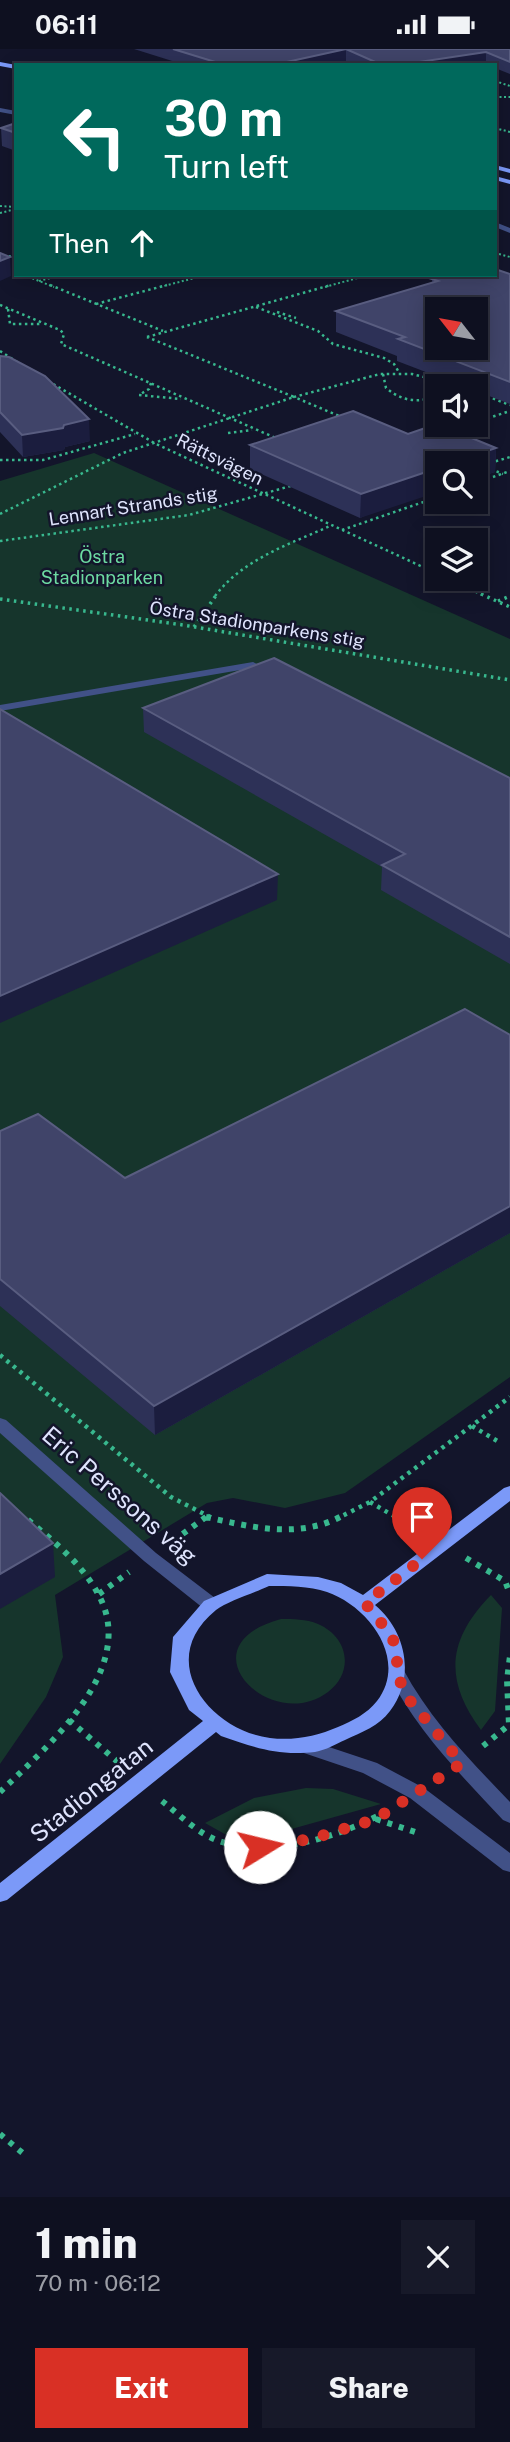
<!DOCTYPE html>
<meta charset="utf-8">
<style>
:root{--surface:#0e1020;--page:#171929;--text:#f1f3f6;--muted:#9b9da5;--line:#2e303e;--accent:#d93025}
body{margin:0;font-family:"Public Sans",sans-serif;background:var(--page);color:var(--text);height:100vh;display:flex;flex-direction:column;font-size:26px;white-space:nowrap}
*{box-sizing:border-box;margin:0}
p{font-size:23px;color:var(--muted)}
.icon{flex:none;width:38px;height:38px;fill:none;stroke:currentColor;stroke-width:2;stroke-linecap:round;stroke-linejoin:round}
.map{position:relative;height:2148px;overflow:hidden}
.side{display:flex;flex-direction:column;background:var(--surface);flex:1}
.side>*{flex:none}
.top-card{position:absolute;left:14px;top:14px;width:483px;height:214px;border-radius:0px;box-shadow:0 4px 18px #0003,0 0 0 2px var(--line);background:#00695c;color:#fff;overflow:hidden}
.needle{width:46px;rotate:301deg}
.controls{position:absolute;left:425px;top:248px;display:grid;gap:14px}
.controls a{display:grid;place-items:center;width:63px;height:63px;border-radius:0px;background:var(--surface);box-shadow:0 4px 18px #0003,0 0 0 2px var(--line);font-size:35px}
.pin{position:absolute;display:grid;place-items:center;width:60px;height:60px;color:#fff;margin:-72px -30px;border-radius:50% 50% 50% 0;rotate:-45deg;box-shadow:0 0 7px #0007}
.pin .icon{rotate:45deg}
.me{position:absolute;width:77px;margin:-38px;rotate:81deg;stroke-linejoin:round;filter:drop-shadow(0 0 5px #0008)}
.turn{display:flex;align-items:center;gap:24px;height:147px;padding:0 35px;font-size:32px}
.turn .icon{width:91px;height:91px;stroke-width:2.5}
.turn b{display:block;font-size:49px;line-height:60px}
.then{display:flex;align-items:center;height:66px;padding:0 35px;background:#0003;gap:14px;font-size:26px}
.round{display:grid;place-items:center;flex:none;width:74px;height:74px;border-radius:0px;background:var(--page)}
.head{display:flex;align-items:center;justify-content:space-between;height:119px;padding:0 35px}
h1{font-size:42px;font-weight:800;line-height:52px}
.action{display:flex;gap:14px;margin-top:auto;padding:14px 35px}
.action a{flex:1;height:80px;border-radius:0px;background:var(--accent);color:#fff;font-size:28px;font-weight:800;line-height:80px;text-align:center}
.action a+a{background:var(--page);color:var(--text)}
.status{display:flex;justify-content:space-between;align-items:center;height:49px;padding:0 35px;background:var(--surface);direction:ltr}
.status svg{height:19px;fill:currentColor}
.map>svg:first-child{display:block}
.green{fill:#16352c}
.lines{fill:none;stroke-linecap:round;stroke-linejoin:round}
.path-far4{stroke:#38b88e;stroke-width:2;stroke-dasharray:2 2.5;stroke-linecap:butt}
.path-far3{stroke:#38b88e;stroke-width:2.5;stroke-dasharray:2.5 3.5;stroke-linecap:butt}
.path-far2{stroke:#38b88e;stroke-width:3.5;stroke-dasharray:2.5 4.5;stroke-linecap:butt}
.path-far1{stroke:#38b88e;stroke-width:4.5;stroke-dasharray:3.5 5;stroke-linecap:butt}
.path{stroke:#38b88e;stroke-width:6;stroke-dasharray:5 7;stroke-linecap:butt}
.service{fill:#415187;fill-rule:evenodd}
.minor{fill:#415187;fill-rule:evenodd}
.secondary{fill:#7b99f8;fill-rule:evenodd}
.wall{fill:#2d3157}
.shaded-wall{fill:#1b1d3e}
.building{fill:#404469;stroke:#595d80;stroke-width:2;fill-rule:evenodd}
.route{stroke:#d93025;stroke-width:12;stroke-dasharray:0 21.6}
.labels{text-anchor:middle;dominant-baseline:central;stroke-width:5;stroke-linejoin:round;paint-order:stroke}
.far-street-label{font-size:18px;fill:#dfe4fd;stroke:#13152b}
.far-park-label{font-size:18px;fill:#6ddba2;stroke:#13152b}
.near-street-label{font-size:24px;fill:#dfe4fd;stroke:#13152b}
</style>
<div class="status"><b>06:11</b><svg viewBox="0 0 49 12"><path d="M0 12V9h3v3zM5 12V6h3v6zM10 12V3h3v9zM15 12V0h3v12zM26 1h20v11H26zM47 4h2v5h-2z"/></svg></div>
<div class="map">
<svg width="510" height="2148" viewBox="0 0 510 2148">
<rect width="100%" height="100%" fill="#13152b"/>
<!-- green -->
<path class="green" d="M94 404 510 590V1328L345 1444 285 1459 233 1449 207 1454 55 1546 63 1608 46 1648 0 1715V432Z
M491 1546 502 1559 495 1662 481 1681C444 1631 447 1591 491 1546Z
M281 1570C293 1570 306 1570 318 1575 348 1588 355 1622 328 1643 271 1686 181 1597 281 1570Z
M306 1739 333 1740 381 1755 252 1791 230 1788 205 1774 254 1749Z"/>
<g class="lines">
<!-- path-far4 -->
<path class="path-far4" d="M495 32 510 37
M495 48H510
M495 79 510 83
M0 157 16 158
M0 164 16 160
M499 205 510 208
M0 209 16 206
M24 226 54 238
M39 232 62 226
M160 238 206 226
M325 238 368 226"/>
<!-- path-far3 -->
<path class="path-far3" d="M50 236 163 282
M96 255 167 236
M0 256 60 281 64 285 61 295 278 390
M256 258 318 282 333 295 384 309 394 315 400 325
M8 260 10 275H42
M277 263 296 269
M147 288 331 236
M0 302 17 313
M383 325 386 339C403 353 418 354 438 347
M48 332 156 395 438 525
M151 334 149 340 139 346 181 350
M476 343 510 356
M344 369 294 348 380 325H412L463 338
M476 373 510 362
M448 383 467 376
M228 384 252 381
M0 411H43L135 385
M490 414 510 408
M491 420 503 425
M476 434 510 422
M0 465 123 404 294 348 147 288
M342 481 438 448
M0 492 189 466 294 436
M448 530 485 547
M215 547C243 510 290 495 330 477"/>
<!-- path-far2 -->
<path class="path-far2" d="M481 545 510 558
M0 550 183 576 510 631
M498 552 510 547
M194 578 217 545"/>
<!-- path-far1 -->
<path class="path-far1" d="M0 1306 171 1448 214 1470
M472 1377 499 1393
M370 1453 399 1470
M203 1470 206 1468
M336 1470 370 1453 510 1348"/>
<!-- path -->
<path class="path" d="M206 1468C251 1478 297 1490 340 1468
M396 1468 416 1480
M173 1492 206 1468
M466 1509 505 1532 510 1545
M99 1545 129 1523
M69 1671 119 1714
M483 1697 509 1676 507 1631 510 1607
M0 1743C49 1696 141 1618 97 1543 81 1514 52 1491 27 1470
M162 1752C180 1766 197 1784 219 1792 272 1810 342 1787 389 1761
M376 1770 418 1784
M0 2085 25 2106"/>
<!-- service -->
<path class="service" d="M253 613 276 625 271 628 252 619 0 662V656Z
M397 1618 403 1620C431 1672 470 1711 510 1753V1774L503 1771C460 1725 417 1682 388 1625L391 1620Z
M305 1690 377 1714 424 1739 510 1804V1823L503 1821 410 1749 363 1724 298 1702 296 1697 298 1692Z"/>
<!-- minor -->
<path class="minor" d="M0 59 16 62V66L0 63Z
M495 173 510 179V184L495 178Z
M0 1369 6 1371 156 1504 215 1549 218 1554 215 1559 209 1561 203 1559 144 1512 0 1384Z"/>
<!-- secondary -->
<path class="secondary" d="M0 13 16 16V20L0 17Z
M495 116 510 120V124L495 120Z
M495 127 510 131V135L495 131Z
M510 1437V1452L375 1556C406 1582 416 1628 390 1662 379 1677 362 1683 345 1691 336 1695 326 1701 315 1703 277 1707 256 1699 221 1687L216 1683 7 1851 0 1853V1834L203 1672 189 1661 170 1623 173 1588 204 1552 267 1525 318 1528 341 1534 363 1546 504 1439ZM269 1537C288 1537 309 1537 327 1543 368 1557 409 1610 377 1652 367 1665 352 1672 338 1678 317 1687 294 1692 270 1689 209 1681 154 1611 216 1561 228 1552 254 1544 269 1537Z"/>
</g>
<!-- wall -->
<path class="wall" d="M134 0H510V25L495 19V16H353L346 13 331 16H185Z
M16 74V102L2 97 1 79Z
M510 225V355L476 342V338H465L397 312V307L336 283V262L432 234V230Z
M0 307 90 392 65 398 64 401 23 408 0 383Z
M408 385 496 399 495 423 476 429V415L360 469 250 420V396Z
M143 659 510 729V915L381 841 382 818 144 683Z
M510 986V1184L155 1386 0 1257V1082L125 1129Z"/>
<!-- shaded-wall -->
<path class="shaded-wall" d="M346 0V13L331 16H273Z
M486 3V15L484 16H399Z
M10 208 11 227 0 232V212Z
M89 370 90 392 65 398 64 401 23 408 22 386Z
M496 399 495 423 476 429V415H450Z
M438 419V443L360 469 361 445Z
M278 825 277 851 0 974V947Z
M510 1157V1184L155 1386 154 1357Z
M53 1494 55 1528 0 1560V1525Z"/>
<!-- building -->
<path class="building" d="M173 0H510V13L486 3 399 16H382L346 0 273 16H225Z
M16 74V84L1 79Z
M0 204 10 208 0 212Z
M495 220 510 225V333L398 290 405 288 336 262 438 232 432 230 447 226H495ZM438 261H476V299H438Z
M0 307 9 308 45 327 89 370 64 376 63 379 22 386 0 363Z
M353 362 408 385 437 375 438 376H440L496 399 450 415H438V419L361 445 250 396Z
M274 609 510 729V888L382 816 405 805 143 659Z
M0 660 278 825 0 947Z
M465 960 510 986V1157L154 1357 0 1230V1082L38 1065 125 1129Z
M0 1444 53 1494 0 1525Z"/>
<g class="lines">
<!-- route -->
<path class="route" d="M260 1798 311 1790 376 1770 462 1714 407 1648 397 1625V1605L392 1587 365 1554 422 1510"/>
</g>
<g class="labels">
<!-- far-street labels -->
<g class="far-street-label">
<text transform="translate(220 410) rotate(26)">Rättsvägen</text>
<text transform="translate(133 457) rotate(-9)">Lennart Strands stig</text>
<text transform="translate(257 575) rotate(9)">Östra Stadionparkens stig</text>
</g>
<!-- far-park labels -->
<g class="far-park-label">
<text x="102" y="507">Östra<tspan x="102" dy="21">Stadionparken</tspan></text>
</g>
<!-- near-street labels -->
<g class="near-street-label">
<text transform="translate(120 1446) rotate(41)">Eric Perssons väg</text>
<text transform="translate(91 1741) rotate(-39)">Stadiongatan</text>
</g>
</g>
</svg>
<div class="controls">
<a><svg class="needle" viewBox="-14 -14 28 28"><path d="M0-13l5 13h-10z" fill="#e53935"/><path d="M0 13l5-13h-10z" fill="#9b9da5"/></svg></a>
<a><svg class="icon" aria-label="sound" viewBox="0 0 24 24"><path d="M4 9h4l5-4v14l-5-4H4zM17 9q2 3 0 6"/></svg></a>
<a><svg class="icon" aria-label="search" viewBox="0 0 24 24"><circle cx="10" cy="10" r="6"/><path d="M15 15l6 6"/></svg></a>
<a><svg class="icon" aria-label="layers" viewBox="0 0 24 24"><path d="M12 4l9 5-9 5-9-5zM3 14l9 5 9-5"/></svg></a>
</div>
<div class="pin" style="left:422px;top:1510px;background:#d93025"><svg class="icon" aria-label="arrive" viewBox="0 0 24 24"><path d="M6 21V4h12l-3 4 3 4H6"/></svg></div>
<svg class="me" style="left:260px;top:1798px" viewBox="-20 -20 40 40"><circle r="19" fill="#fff"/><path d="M0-13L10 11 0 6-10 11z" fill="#d93025"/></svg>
<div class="top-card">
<div class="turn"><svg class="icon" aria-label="left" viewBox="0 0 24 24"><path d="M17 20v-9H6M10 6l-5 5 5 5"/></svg><div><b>30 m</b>Turn left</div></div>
<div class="then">Then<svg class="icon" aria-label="ahead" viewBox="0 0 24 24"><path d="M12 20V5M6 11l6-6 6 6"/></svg></div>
</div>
</div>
<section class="side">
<div class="head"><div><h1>1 min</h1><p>70 m · 06:12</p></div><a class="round"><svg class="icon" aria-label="close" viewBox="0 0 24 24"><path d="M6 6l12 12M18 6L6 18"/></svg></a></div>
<div class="action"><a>Exit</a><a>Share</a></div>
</section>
